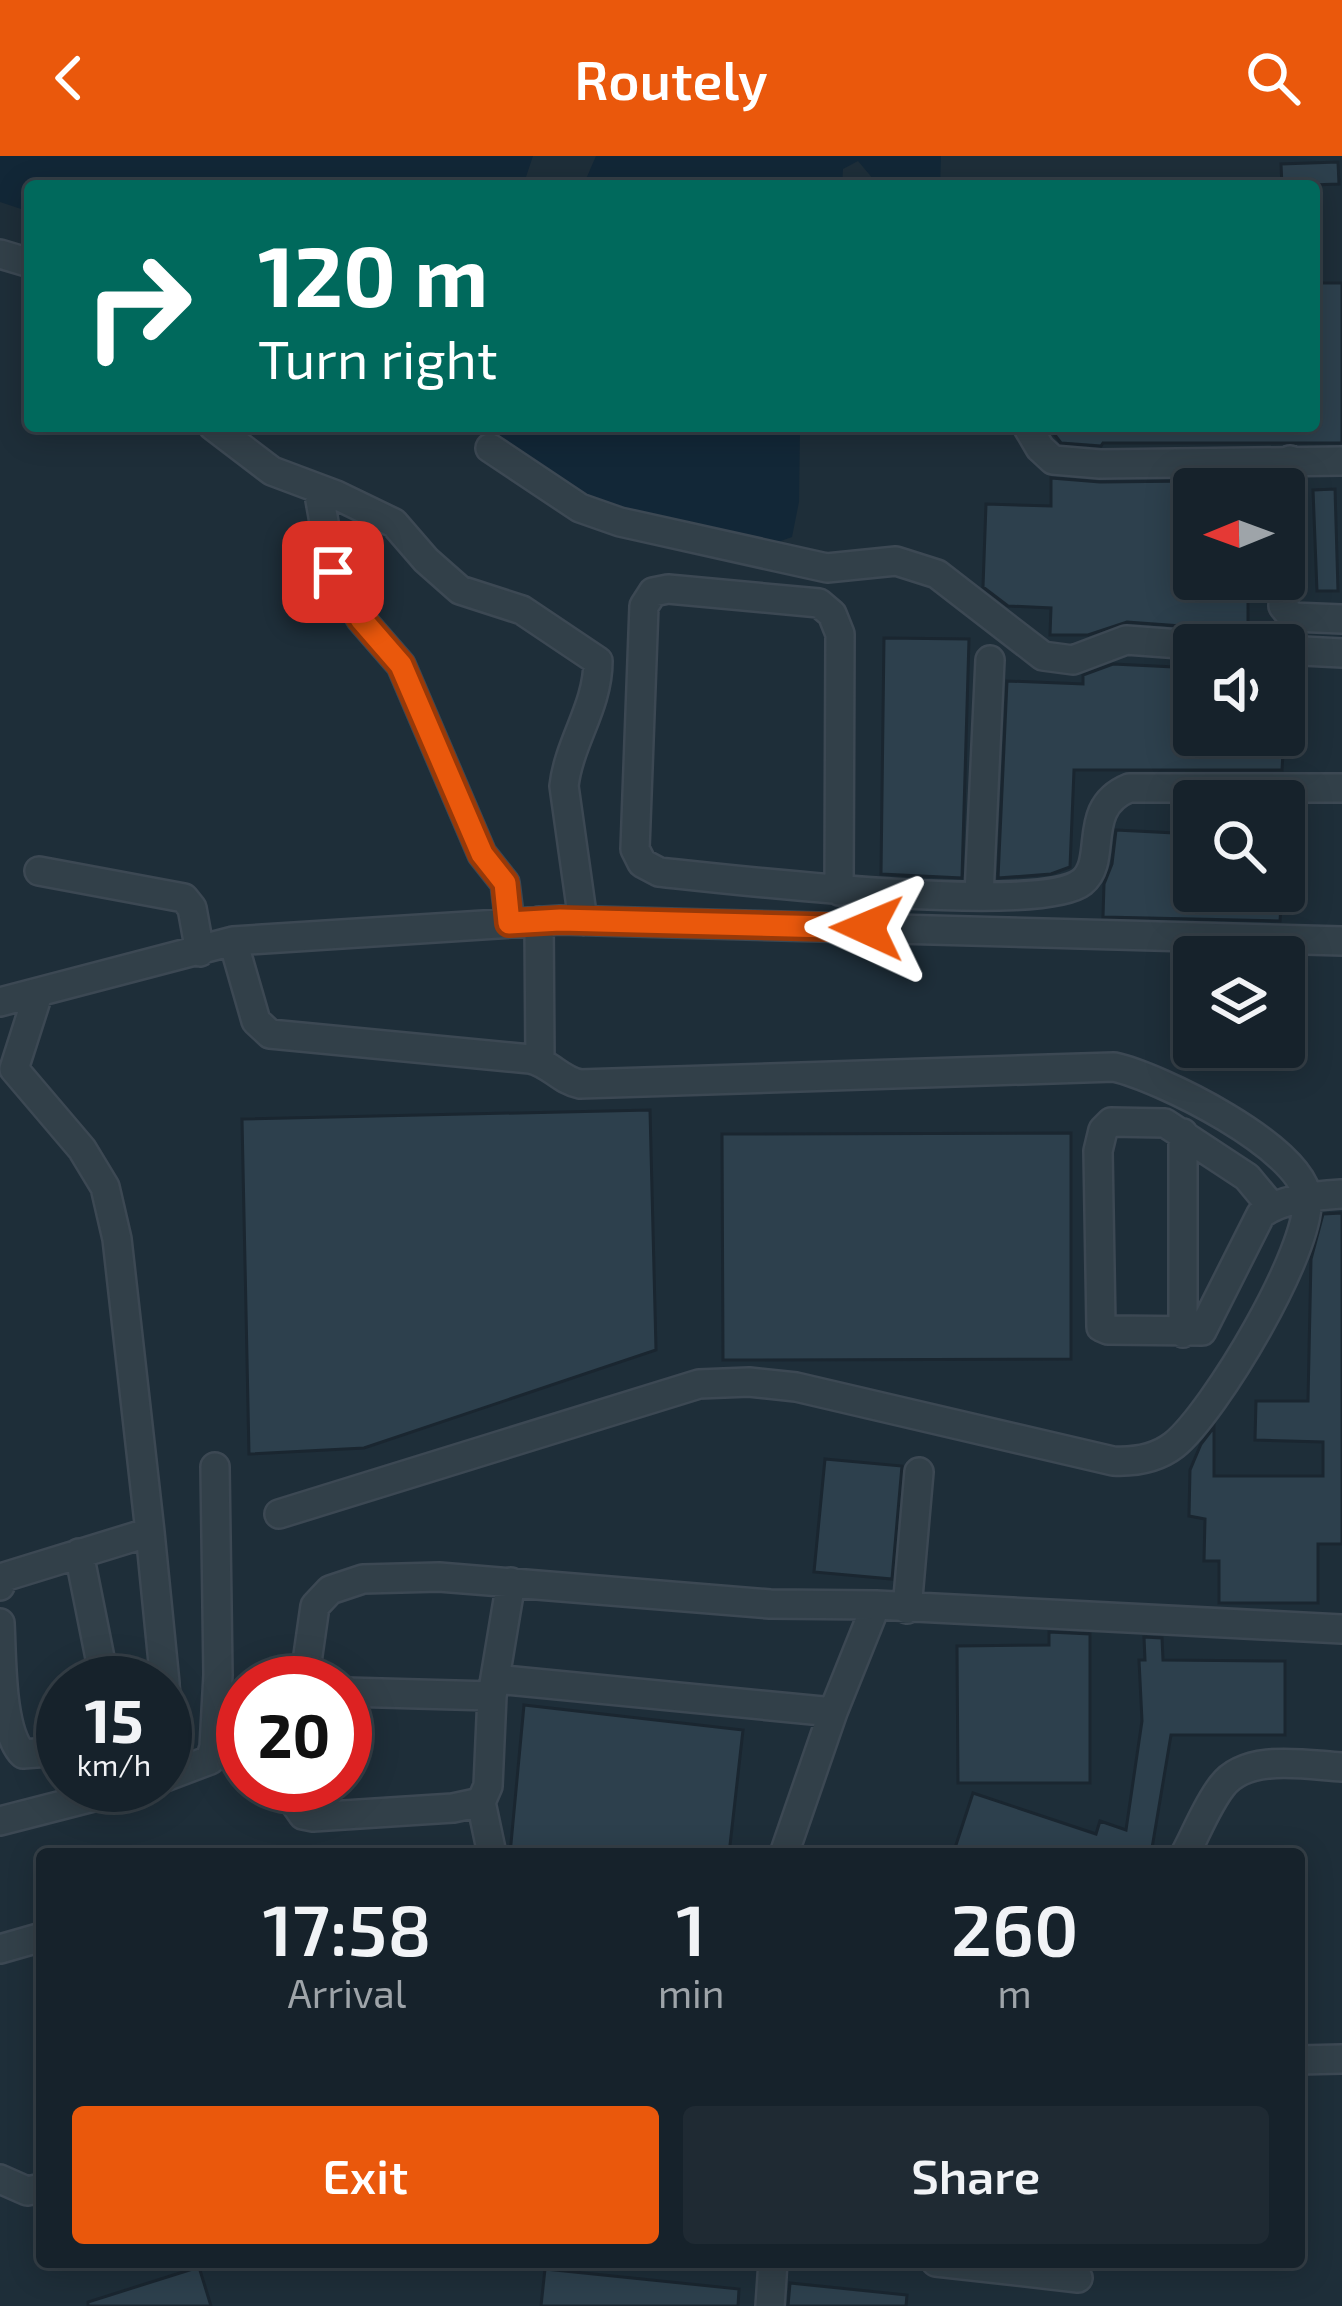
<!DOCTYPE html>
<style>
:root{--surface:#16222b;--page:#1f2a33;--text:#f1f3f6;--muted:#9ea4a9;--line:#353f47;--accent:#ea580c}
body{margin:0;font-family:"Exo 2",sans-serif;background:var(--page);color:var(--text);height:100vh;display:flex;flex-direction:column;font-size:45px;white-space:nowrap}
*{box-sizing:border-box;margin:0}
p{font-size:39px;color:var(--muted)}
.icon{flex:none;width:66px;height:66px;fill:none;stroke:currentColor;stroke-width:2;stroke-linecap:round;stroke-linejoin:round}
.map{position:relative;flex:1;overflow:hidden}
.drawer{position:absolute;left:36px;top:1692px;width:1269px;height:420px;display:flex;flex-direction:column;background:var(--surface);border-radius:12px;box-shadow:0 6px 30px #0003,0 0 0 3px var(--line)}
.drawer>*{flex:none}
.banner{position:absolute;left:24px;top:24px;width:1296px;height:252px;border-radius:12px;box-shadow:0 6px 30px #0003,0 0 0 3px var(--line);background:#00695c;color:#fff;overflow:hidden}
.needle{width:78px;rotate:269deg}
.fabs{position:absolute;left:1173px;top:312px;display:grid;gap:24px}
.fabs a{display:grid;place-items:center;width:132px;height:132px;border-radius:12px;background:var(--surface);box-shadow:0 6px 30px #0003,0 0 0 3px var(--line);font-size:60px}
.speed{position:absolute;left:36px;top:1500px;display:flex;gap:24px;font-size:60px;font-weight:700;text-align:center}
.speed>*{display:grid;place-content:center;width:156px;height:156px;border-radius:50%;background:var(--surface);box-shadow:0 6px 30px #0003,0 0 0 3px var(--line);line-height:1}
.speed small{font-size:30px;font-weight:400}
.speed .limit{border:18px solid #d22;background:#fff;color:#111}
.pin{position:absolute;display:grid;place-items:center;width:102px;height:102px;color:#fff;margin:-51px;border-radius:24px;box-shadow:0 6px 18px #0006}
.me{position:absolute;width:132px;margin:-66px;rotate:271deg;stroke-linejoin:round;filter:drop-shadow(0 0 9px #0008)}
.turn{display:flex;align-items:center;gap:42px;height:252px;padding:0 36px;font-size:54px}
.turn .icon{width:156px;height:156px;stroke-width:2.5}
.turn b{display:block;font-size:84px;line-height:102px}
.eta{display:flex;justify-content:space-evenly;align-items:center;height:204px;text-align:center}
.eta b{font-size:72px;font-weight:600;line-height:84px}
.button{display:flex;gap:24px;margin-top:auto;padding:24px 36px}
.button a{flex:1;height:138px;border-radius:12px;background:var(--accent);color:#fff;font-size:48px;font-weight:600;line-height:138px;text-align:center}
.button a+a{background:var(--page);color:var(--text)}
header{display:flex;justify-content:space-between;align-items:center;height:156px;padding:0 36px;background:var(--accent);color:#fff;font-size:54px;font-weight:600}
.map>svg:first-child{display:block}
.water{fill:#122737}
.building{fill:#2d404d;stroke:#1a2630;stroke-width:3}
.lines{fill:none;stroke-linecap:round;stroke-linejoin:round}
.minor-casing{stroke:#3c4853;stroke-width:32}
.minor{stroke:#324049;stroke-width:27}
.route-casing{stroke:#983908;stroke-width:30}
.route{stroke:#ea580c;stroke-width:21}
</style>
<header><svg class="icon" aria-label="back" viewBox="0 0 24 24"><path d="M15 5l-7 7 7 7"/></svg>Routely<svg class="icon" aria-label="search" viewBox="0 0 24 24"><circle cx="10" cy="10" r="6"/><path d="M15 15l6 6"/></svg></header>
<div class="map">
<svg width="1342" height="2150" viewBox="0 0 1342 2150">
<rect width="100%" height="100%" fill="#1e2e39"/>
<!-- water -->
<path class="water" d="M0 0H533L523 30H30V56L0 46Z
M596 0H941L940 30H879L858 5 843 13 842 30H583Z
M485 270H800L799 346 792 381 775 387 593 346 531 309Z"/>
<!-- building -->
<path class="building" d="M1338 6 1339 28 1282 30 1281 8Z
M1314 127H1342V287H1103L1101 290 1061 287 1048 270H1314Z
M1051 322 1100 326 1194 325V423H1248V480H1209L1195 471 1127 466 1088 479H1050L1051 452 1008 450 983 431 986 348 1051 350Z
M1335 333 1338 435H1317L1313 334Z
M884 482 969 483 962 722 881 718Z
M1113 508 1194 512V579H1284L1282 614H1074L1070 711 1051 718 998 722 1007 525 1083 528V519Z
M1116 674 1194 678V735H1282L1280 765 1103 761 1104 728 1112 708Z
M650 954 656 1194 364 1292 249 1298 242 963Z
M1071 977V1203L723 1204 722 978Z
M1342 1057V1388H1318V1447H1219V1405H1204L1205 1363 1189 1360 1190 1314 1201 1288 1214 1271V1320H1323V1286L1255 1284 1256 1245H1308L1311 1103 1323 1058Z
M825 1303 902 1310 892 1423 814 1416Z
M1049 1476 1090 1478V1627H958L957 1490 1049 1489Z
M1144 1481 1162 1482 1163 1504 1285 1505V1579H1171L1151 1698H953L973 1637 1096 1678 1100 1665 1126 1674 1142 1565 1139 1504H1145Z
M524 1549 743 1574 729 1698H510Z
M199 2111 211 2150H88V2146Z
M545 2113 739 2133 738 2150H541Z
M790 2127 907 2139 906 2150H788Z"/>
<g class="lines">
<defs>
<path id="minor" d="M0 98 30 107
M213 270 272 315 336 339 394 367 426 404 460 434 522 454 598 505C598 551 569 586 564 630L583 765
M1027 270 1040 292 1053 304 1100 308 1342 305
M490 292 580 352 620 366 827 412 896 405 937 418 1043 500 1073 504 1126 484 1194 489
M1290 304 1283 450 1292 461 1342 463
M318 333 333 416 361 463 401 509 482 698 505 727 510 767
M1284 494 1342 497
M39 715 184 742 192 752 200 796
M839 735 840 478 832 458 819 447 668 433 653 436 644 450 635 693 642 707 659 716C725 723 1040 760 1082 726 1109 704 1080 652 1129 632H1342
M979 739 990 504
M539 765 540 905
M233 785 256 865 270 878 530 903C550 907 560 924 580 928L1114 911C1160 921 1301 991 1307 1041 1313 1092 1214 1257 1174 1289 1156 1303 1134 1306 1113 1305L796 1231 749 1226 699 1228 279 1358
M0 846 233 785 560 764 1342 785
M1272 1051 1247 1021 1165 967 1111 966 1103 974 1098 995 1101 1171 1108 1174 1202 1175 1261 1058C1284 1042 1314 1040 1342 1038
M1183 1177V977
M150 1376 165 1527
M79 1397 105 1527
M0 1430 4 1421 150 1376 117 1083 105 1031 82 993 14 913 38 838
M907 1453 919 1316
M0 1467C2 1501 0 1575 23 1598L63 1595
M495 1523 833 1556
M304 1527 315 1450 330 1434 363 1423 439 1421 770 1448 876 1449 1342 1473
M165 1529 168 1559
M345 1536 492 1540
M165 1621 210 1604 214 1591 218 1519 215 1311
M298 1629 296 1649 303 1659 313 1661 453 1652 481 1646
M0 1665 140 1629
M492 1698 481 1646 488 1630 492 1540 511 1426
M784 1698 833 1556 876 1449
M1185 1698C1197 1676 1207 1649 1222 1630 1247 1597 1306 1609 1342 1611
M0 1793 42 1781
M1299 1904 1342 1903
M0 2023 27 2035 42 2032
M936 2106 1078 2122
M770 2150 773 2106"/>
</defs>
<!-- minor casing -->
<use href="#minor" class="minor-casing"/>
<!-- minor -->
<use href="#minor" class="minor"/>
</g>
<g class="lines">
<defs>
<path id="route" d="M333 416 361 463 401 509 482 698 505 727 509 767 560 764 867 772"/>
</defs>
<!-- route casing -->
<use href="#route" class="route-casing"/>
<!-- route -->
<use href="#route" class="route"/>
</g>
</svg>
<div class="fabs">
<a><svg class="needle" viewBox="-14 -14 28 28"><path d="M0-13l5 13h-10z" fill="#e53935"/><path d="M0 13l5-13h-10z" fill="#9ea4a9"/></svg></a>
<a><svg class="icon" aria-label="sound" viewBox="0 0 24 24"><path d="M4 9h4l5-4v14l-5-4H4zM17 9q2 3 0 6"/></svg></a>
<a><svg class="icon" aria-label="search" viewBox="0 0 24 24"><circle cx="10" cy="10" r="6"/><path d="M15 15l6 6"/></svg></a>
<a><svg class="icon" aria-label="layers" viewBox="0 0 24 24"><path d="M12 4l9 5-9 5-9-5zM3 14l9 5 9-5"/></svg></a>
</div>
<div class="speed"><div>15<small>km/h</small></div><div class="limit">20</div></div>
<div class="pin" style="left:333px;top:416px;background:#d93025"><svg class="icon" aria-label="arrive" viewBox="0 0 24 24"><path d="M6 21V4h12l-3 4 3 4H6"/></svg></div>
<svg class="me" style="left:867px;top:772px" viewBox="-20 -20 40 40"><path d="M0-17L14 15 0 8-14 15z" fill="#ea580c" stroke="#fff" stroke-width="4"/></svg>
<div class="banner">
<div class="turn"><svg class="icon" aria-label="right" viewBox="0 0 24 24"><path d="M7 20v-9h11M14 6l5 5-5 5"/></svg><div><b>120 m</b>Turn right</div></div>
</div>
<section class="drawer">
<div class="eta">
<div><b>17:58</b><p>Arrival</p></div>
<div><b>1</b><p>min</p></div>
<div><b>260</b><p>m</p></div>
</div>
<div class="button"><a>Exit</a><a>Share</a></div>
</section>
</div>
